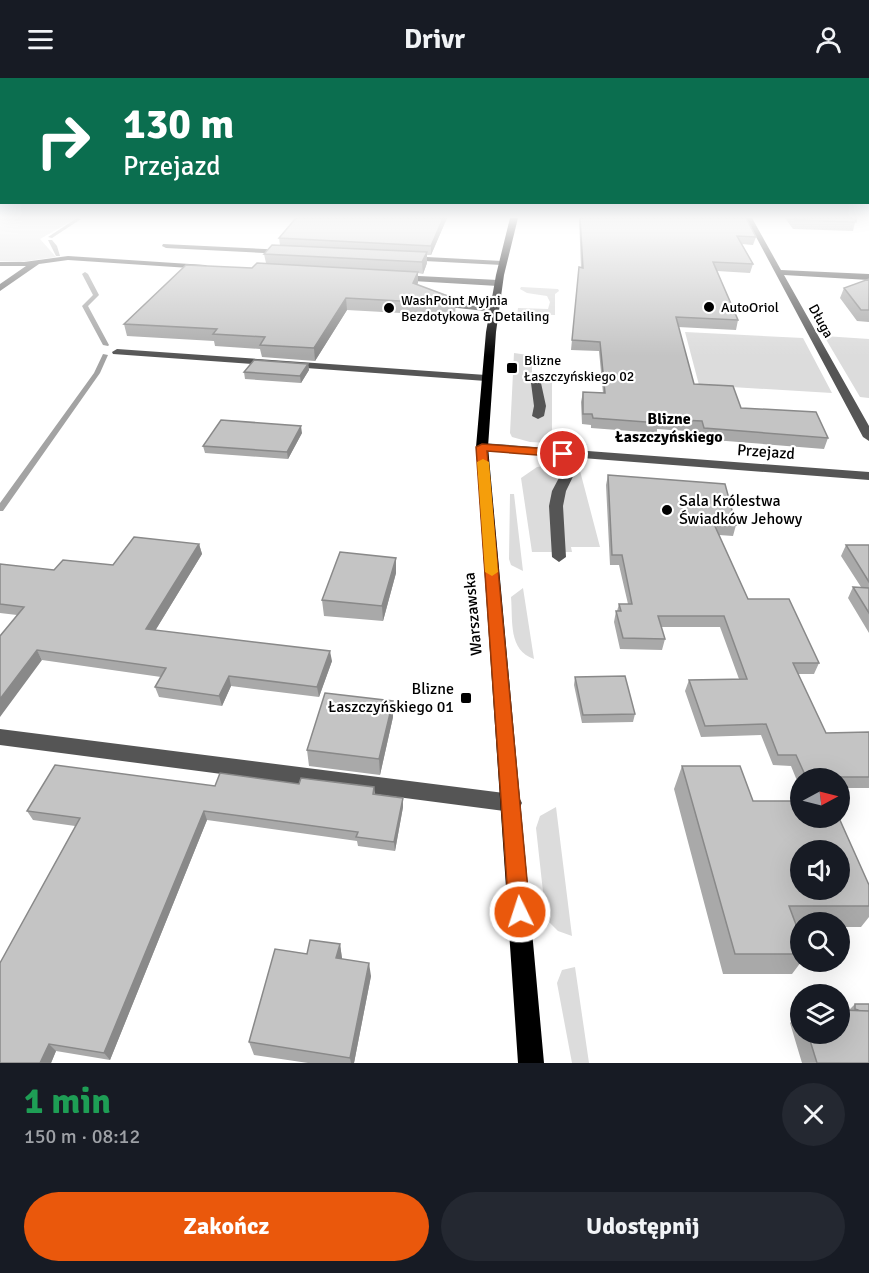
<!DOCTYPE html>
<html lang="pl">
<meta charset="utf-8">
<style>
:root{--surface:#171b24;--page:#242831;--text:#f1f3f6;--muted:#9ea1a6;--accent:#ea580c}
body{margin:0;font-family:Signika,sans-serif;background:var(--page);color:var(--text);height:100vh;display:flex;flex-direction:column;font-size:22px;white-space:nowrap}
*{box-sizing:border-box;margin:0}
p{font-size:20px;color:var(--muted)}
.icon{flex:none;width:33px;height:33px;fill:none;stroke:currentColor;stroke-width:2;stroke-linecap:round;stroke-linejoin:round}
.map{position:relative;height:985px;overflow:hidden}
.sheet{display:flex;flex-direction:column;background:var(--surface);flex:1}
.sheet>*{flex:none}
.top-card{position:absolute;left:0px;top:0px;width:870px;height:126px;box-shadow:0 6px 24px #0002;background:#0b6e4f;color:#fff;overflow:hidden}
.needle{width:39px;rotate:83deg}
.buttons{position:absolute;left:790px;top:690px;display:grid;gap:12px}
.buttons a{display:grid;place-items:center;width:60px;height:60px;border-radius:50%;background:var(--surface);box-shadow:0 6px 24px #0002;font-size:30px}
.pin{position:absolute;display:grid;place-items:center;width:51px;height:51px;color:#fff;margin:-26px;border:3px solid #fff;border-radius:50%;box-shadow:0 2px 6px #0007}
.me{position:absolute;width:66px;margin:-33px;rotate:356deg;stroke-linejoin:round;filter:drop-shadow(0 0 4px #0008)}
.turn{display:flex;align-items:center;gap:21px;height:126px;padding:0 24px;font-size:27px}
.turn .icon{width:78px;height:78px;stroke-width:2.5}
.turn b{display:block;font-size:42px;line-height:51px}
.round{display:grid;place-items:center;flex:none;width:63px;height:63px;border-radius:32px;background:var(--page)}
.summary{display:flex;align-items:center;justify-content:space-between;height:102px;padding:0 24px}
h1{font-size:36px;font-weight:800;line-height:45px;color:#1e9e55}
.cta{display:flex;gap:12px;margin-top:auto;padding:12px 24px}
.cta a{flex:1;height:69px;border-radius:36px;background:var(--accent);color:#fff;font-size:24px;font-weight:800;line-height:69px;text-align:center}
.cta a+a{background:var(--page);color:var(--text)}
header{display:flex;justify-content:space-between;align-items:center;height:78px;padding:0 24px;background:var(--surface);font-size:27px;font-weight:800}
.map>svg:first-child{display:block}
.green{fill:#dcdcdc}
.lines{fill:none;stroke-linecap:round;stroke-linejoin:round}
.stream{fill:#a3a3a3;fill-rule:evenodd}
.minor{fill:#555;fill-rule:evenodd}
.major{fill:#000;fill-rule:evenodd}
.wall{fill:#a9a9a9}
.shaded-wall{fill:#898989}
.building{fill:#c4c4c4;stroke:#898989;stroke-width:1.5;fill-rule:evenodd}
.route{fill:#ea580c;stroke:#983908;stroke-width:1.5}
.slow{fill:#f59e0b}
.poi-dot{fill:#000;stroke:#fff;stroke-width:2}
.labels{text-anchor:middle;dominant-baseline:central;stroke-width:4.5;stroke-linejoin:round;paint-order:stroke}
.far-poi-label{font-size:14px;fill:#000;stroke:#fff;text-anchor:start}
.far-street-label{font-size:14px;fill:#000;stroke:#fff}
.far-quarter-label{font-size:16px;font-weight:bold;fill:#000;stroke:#fff}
.street-label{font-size:16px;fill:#000;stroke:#fff}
.poi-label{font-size:16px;fill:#000;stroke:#fff;text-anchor:start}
</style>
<header><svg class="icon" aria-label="menu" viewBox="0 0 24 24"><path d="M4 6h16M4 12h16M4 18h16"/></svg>Drivr<svg class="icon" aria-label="person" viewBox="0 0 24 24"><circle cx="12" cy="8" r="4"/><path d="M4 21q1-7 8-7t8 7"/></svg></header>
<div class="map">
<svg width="869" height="985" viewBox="0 0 869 985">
<rect width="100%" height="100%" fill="#fff"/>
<!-- green -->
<path class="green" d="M0 140H77L40 161 56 179 20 184 0 183Z
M521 209 558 211 559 213 555 216V237L527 236 517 238 518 230 548 231 550 224 547 218 527 215 520 211Z
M685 254 803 260 832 315 699 307Z
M824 258 869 261V320L860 319Z
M514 275 528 277 532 281V298L552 300V353L588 367 530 364 512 359 510 355Z
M550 387 579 389 600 469H571L572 474H532L521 400 537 389Z
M510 416H514L523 493 511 487 509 481Z
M523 510 534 581C508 572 513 543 511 519Z
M556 729 572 858 558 853 546 841 536 750 540 738Z
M575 889 589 985H572L557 905 562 892Z"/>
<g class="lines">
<!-- stream -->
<path class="stream" d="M77 140 81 141 52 160 48 159Z
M48 162H52L57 168 60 178H56Z
M85 194 88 196 99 217 88 228 109 267 108 268 103 267 82 228 93 217 82 196Z
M103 276 108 277 100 295 3 433H0V425L94 295Z"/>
<!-- minor -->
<path class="minor" d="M746 140H752L781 192 869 196V202L784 197 869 348V363L863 359Z
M163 166 285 172 289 174 285 176 166 170 162 168Z
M68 178 205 187 209 189 205 191 68 182 39 186 0 213V206L26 188H0V184H24Z
M408 178 502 183 506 185 502 187 405 182 404 180Z
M399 197 498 202 502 205 498 208 396 202 395 200Z
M451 224 494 228 499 231 494 234 448 229V225Z
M117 271 486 297 491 300 486 303 113 276 112 274Z
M541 296 546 299 541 305 546 328 544 338 538 341 532 338 534 328 531 305Z
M482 365 869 394V402L582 380 566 413 563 428 566 479 559 484 552 479 549 428 552 413 570 379 478 372V366Z
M0 651 512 716 519 719 522 725 519 731 512 734 0 667Z"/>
<!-- major -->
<path class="major" d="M510 140H518L504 197 496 254 488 369 544 985H518L476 369 486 254 496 197Z"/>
</g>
<!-- wall -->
<path class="wall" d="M447 140 431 177H427V185L423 196 418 195 417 207 456 221 455 238 347 232 315 283 262 279 260 271 215 268 214 263 127 258 124 246 266 185 264 176 280 167 279 160Z
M579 140H746L756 159 753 167 742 166 753 186 750 195 717 193 738 242 736 252 678 249 694 306 741 330 828 360 824 371 701 361 700 354 657 351V355L591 350V347L582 346 581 324 583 314 603 315 599 273 571 272 579 189H581Z
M785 140H856L853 153 793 151Z
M869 201V244L857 243 840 220 844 210Z
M308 286 309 292 301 305 245 301 244 294Z
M302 355 288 381 205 375 203 368Z
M608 397 736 447 733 458 719 457 748 521 819 585 814 596H798L826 655 869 654V710H840V700H801L800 710 791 688 773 687 761 657 701 659 685 613 689 602 739 601 720 549H661L665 561 662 572 620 571 614 544 616 533H617L619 526H628L619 487H610L606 407Z
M199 466 202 476 155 553 332 583 319 619 231 608 222 628 159 619 155 609 161 599 42 582 17 537 0 535V486L54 492 113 487Z
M846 467H869V555L848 520 853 509H861L841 478Z
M396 480V495L383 543 324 538 322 522Z
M575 599 635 636 633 644 582 645 574 607Z
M393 623V639L380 697 309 688 307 672Z
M682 688 753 723 869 807V839L861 849H840V844H801V849H797L801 860V884L792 896H723L674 711Z
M299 706 374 709 375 716 403 729 395 773 358 768 357 763 207 742 110 982 56 973 51 985H0L75 748 33 742 27 733 215 708Z
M340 866 342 881 371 898 354 985H308L254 977 249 964 307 876Z
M855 926H869V985H802L790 945 801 932V956H840L849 932Z"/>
<!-- shaded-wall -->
<path class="shaded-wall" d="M443 140H447L431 177V168Z
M427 174V185L423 196 422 184Z
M418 194V205L413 216V205Z
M346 220 347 232 315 283 314 270Z
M308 286 309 292 301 305 300 298Z
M301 348 302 355 288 381 287 374Z
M199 466 202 476 150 561 146 551Z
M396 480V495L383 543 382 528Z
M37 572 42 582 0 639V621Z
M330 573 332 583 319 619 317 609Z
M229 598 231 608 222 628 219 618Z
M393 623V639L380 697 379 681Z
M403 720V729L395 773 394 764Z
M204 733 207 742 110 982 104 975Z
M340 866 342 880 339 894 336 880Z
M369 885 371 898 354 985H351L350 980Z
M49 966 56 973 51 985H40Z"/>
<!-- building -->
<path class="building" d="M296 140H443L431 168 279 160Z
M580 140H746L756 159 737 158 753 186 713 184 738 242 676 239 694 306 733 308 741 330 816 334 828 360 704 350 702 343 658 341 659 345 593 340 592 336H583V314L605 315 600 264 572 262 579 189 583 190Z
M794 140H856V144L796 142Z
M272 167 427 174 422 184 264 176Z
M257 185 418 194 413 205 456 221 455 226 346 220 314 270 260 267 265 259 213 256 217 251 124 246 186 187 252 190Z
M869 201V232H861L844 210Z
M254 282 308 286 300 298 244 294Z
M221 342 301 348 287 374 203 368Z
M608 397 725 406 736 447 714 446 748 521H789L819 585H793L826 655 869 654V699H806L796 677H778L766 646 705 648 689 602 747 601 724 538H658L665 561 623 560 616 533H621L619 526H632L622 477H612Z
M134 459 199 466 146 551 330 573 317 609 229 598 219 618 155 609 166 590 37 572 0 621V558L24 529 0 526V486L54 492 63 482 113 487Z
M846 467H869V504Z
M340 474 396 480 382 528 322 522Z
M853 509 869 510V535Z
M625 598 635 636 583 637 575 599Z
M325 615 393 623 379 681 307 672Z
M55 687 215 708 220 695 299 706 301 700 374 709 373 716 403 720 394 764 356 759 358 754 204 733 104 975 49 966 40 985H0V885L80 740 27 733Z
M682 688H740L753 723H801V740H839L869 807V828H789L801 860V876H735ZM801 772H840V812H801Z
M310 862 340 866 336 880 369 885 350 980 249 964 275 871 307 876Z
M855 926H869V933H860L855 931Z
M840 932 869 933V985H817L808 956H840Z"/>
<!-- sky -->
<linearGradient id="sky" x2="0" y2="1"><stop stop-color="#8cadcc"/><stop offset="0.5" stop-color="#fff"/><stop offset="1" stop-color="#fff" stop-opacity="0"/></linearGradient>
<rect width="869" height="278" fill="url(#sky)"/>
<!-- route -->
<path class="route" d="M482 366 563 372 569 376 563 379 487 373 530 834 527 842 520 845 512 842 509 834 476 369Z"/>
<!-- slow -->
<path class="slow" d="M483 381 489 384 498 494 492 498 485 494 477 384Z"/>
<!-- markers -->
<g class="poi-dot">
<circle cx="709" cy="229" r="6"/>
<circle cx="389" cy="230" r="6"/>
<rect x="506" y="284" width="12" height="12" rx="3"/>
<circle cx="667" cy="432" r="6"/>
<rect x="460" y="614" width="12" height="12" rx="3"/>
</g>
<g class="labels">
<!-- far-poi labels -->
<g class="far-poi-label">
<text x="401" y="222">WashPoint Myjnia<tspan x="401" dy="16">Bezdotykowa &amp; Detailing</tspan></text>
<text x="721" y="229">AutoOriol</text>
<text x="524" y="282">Blizne<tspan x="524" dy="16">Łaszczyńskiego 02</tspan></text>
</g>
<!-- far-street labels -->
<g class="far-street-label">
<text transform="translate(821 243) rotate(61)">Długa</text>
</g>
<!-- far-quarter labels -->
<g class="far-quarter-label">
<text x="669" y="341">Blizne<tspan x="669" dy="18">Łaszczyńskiego</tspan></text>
</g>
<!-- street labels -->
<g class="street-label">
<text transform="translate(766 374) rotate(4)">Przejazd</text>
<text transform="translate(473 536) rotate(-95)">Warszawska</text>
</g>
<!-- poi labels -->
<g class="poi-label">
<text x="679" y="423">Sala Królestwa<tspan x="679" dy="18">Świadków Jehowy</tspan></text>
<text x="454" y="611" text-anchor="end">Blizne<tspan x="454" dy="18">Łaszczyńskiego 01</tspan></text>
</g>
</g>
</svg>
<div class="buttons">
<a><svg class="needle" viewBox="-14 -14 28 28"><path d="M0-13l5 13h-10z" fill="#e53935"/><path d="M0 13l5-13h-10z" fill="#9ea1a6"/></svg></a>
<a><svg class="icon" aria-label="sound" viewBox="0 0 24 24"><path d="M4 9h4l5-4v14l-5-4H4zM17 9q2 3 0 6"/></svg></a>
<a><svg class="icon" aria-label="search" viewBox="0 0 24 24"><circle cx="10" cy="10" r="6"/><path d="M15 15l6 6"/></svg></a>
<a><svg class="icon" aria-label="layers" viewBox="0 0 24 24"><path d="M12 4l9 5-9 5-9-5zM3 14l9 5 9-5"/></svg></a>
</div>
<div class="pin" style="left:563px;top:376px;background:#d93025"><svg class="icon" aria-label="arrive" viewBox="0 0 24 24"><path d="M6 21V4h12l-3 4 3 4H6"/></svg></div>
<svg class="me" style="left:520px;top:834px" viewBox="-20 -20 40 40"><circle r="17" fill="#ea580c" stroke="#fff" stroke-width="3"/><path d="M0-11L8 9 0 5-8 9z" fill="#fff"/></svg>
<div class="top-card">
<div class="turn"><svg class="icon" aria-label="right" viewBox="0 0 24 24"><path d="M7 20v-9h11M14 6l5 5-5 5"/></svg><div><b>130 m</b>Przejazd</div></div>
</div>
</div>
<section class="sheet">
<div class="summary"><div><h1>1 min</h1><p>150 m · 08:12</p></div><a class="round"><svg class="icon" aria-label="close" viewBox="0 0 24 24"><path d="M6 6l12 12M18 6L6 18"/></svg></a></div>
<div class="cta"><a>Zakończ</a><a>Udostępnij</a></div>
</section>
